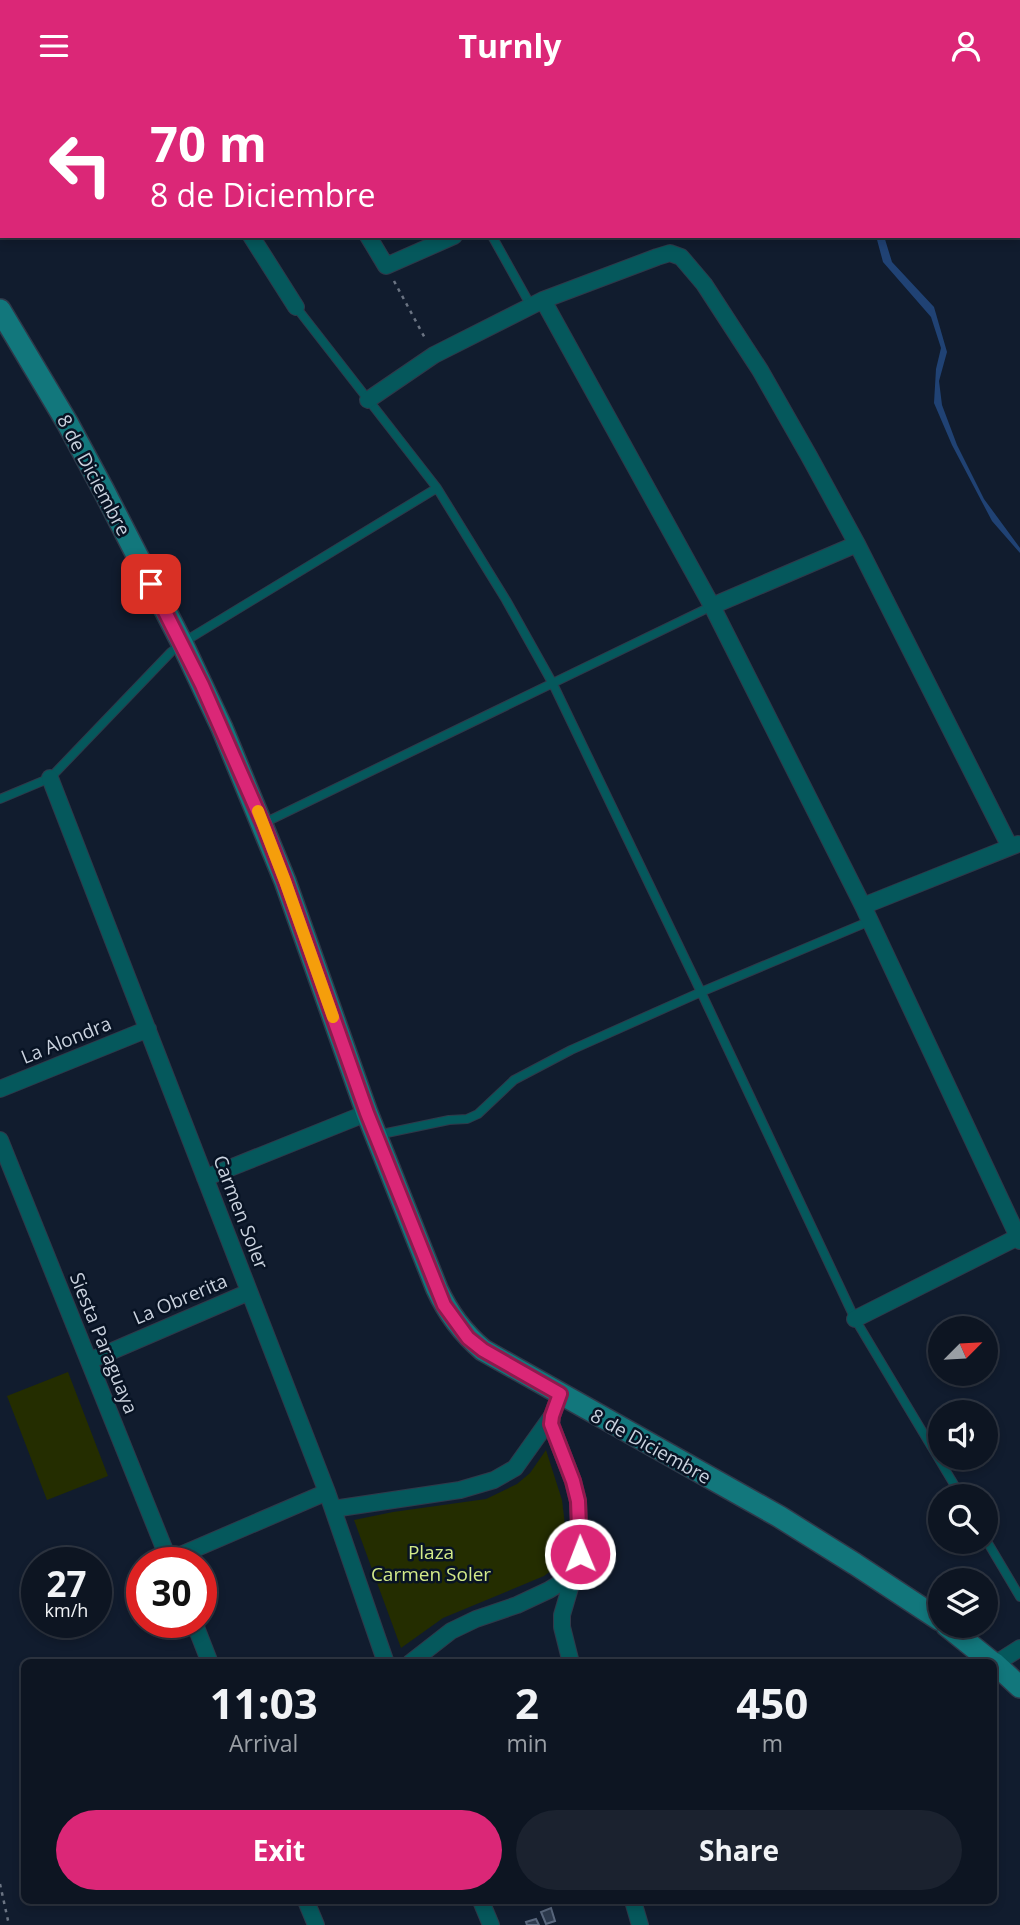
<!DOCTYPE html>
<style>
:root{--surface:#0d1522;--page:#1b222f;--text:#f1f3f6;--muted:#9a9fa5;--line:#2d3440;--accent:#db2777}
body{margin:0;font-family:"Open Sans",sans-serif;background:var(--page);color:var(--text);height:100vh;display:flex;flex-direction:column;font-size:26px;white-space:nowrap}
*{box-sizing:border-box;margin:0}
p{font-size:23px;color:var(--muted)}
.icon{flex:none;width:38px;height:38px;fill:none;stroke:currentColor;stroke-width:2;stroke-linecap:round;stroke-linejoin:round}
.map{position:relative;flex:1;overflow:hidden}
.sheet{position:absolute;left:21px;top:1568px;width:976px;height:245px;display:flex;flex-direction:column;background:var(--surface);border-radius:10px;box-shadow:0 4px 10px #0003,0 0 0 2px var(--line)}
.sheet>*{flex:none}
.hud{position:absolute;left:0px;top:0px;width:1020px;height:147px;box-shadow:0 4px 10px #0003,0 0 0 2px var(--line);background:#db2777;color:#fff;overflow:hidden}
.needle{width:46px;rotate:66deg}
.fabs{position:absolute;left:928px;top:1225px;display:grid;gap:14px}
.fabs a{display:grid;place-items:center;width:70px;height:70px;border-radius:50%;background:var(--surface);box-shadow:0 4px 10px #0003,0 0 0 2px var(--line);font-size:35px}
.speed{position:absolute;left:21px;top:1456px;display:flex;gap:14px;font-size:35px;font-weight:700;text-align:center}
.speed>*{display:grid;place-content:center;width:91px;height:91px;border-radius:50%;background:var(--surface);box-shadow:0 4px 10px #0003,0 0 0 2px var(--line);line-height:1}
.speed small{font-size:18px;font-weight:400}
.speed .limit{border:10px solid #d22;background:#fff;color:#111}
.pin{position:absolute;display:grid;place-items:center;width:60px;height:60px;color:#fff;margin:-30px;border-radius:14px;box-shadow:0 4px 10px #0006}
.me{position:absolute;width:77px;margin:-38px;rotate:359deg;stroke-linejoin:round;filter:drop-shadow(0 0 5px #0008)}
.turn{display:flex;align-items:center;gap:24px;height:147px;padding:0 35px;font-size:32px}
.turn .icon{width:91px;height:91px;stroke-width:2.5}
.turn b{display:block;font-size:49px;line-height:60px}
.eta{display:flex;justify-content:space-evenly;align-items:center;height:119px;text-align:center}
.eta b{font-size:42px;font-weight:700;line-height:49px}
.cta{display:flex;gap:14px;margin-top:auto;padding:14px 35px}
.cta a{flex:1;height:80px;border-radius:42px;background:var(--accent);color:#fff;font-size:28px;font-weight:700;line-height:80px;text-align:center}
.cta a+a{background:var(--page);color:var(--text)}
header{display:flex;justify-content:space-between;align-items:center;height:91px;padding:0 35px;background:var(--accent);color:#fff;font-size:32px;font-weight:700}
.map>svg:first-child{display:block}
.green{fill:#242d00}
.water{fill:#204274}
.building{fill:#2d3a4e;stroke:#59677d;stroke-width:2}
.lines{fill:none;stroke-linecap:round;stroke-linejoin:round}
.lane-casing{stroke:#2f394a;stroke-width:10}
.street-casing{stroke:#2f394a;stroke-width:18}
.secondary-casing{stroke:#2f394a;stroke-width:24}
.path{stroke:#6b7483;stroke-width:2.5;stroke-dasharray:3.5 5;stroke-linecap:butt}
.lane{stroke:#05585c;stroke-width:8}
.street{stroke:#05585c;stroke-width:16}
.secondary{stroke:#12777c;stroke-width:21}
.route-casing{stroke:#8e194d;stroke-width:18}
.route{stroke:#db2777;stroke-width:12}
.slow{stroke:#f59e0b;stroke-width:12}
.labels{text-anchor:middle;dominant-baseline:central;stroke-width:5;stroke-linejoin:round;paint-order:stroke}
.street-label{font-size:19px;fill:#cad2de;stroke:#081324}
.park-label{font-size:19px;fill:#d3ea89;stroke:#081324}
</style>
<header><svg class="icon" aria-label="menu" viewBox="0 0 24 24"><path d="M4 6h16M4 12h16M4 18h16"/></svg>Turnly<svg class="icon" aria-label="person" viewBox="0 0 24 24"><circle cx="12" cy="8" r="4"/><path d="M4 21q1-7 8-7t8 7"/></svg></header>
<div class="map">
<svg width="1020" height="1834" viewBox="0 0 1020 1834">
<rect width="100%" height="100%" fill="#111c2e"/>
<!-- green -->
<path class="green" d="M68 1281 108 1385 47 1409 7 1305Z
M546 1359 562 1409 566 1442 563 1471 544 1485 443 1527 401 1557 354 1429 393 1421 486 1408 517 1393 530 1382Z"/>
<!-- water -->
<path class="water" d="M876 145H884L892 171 934 216 947 261 939 290 942 314 957 354 984 408 1020 457V462L992 430 952 354 934 312 936 278 941 257 931 226 883 171Z"/>
<!-- building -->
<path class="building" d="M551 1817 555 1830 546 1833 541 1821Z
M536 1828 539 1834H527L526 1831Z"/>
<g class="lines">
<defs>
<path id="lane" d="M492 145 531 215
M296 216 437 397 506 509 553 593 701 901 855 1228 961 1405
M0 708 50 687 54 683 171 561 182 552 437 397
M264 732 712 515
M377 1044 449 1029 467 1028 478 1023 514 989 571 959 701 901 870 830
M985 1447 1020 1506"/>
<path id="street" d="M159 0 160 2
M281 0 282 2
M498 0 499 2
M10 2 12 0
M251 145 296 216
M368 145 386 175 454 145
M543 209 712 515 863 815 1020 1150
M368 309 434 264 543 209 657 166 670 162 681 166 704 193 760 279 809 365 857 453 1010 756
M712 515 857 453
M50 687 327 1401 386 1572
M863 815 1018 753
M0 998 148 938
M0 1049 170 1472
M205 1087 367 1022
M855 1228 1020 1145
M89 1270 249 1201
M560 1303 552 1325 551 1333 573 1390 578 1410 580 1463 562 1524V1536L571 1572
M333 1418 460 1399 494 1389 515 1377 552 1325
M169 1469 327 1401
M194 1531 210 1572
M410 1572 451 1540 476 1528 517 1514 549 1499 573 1484
M995 1573 1020 1557
M306 1810 316 1834
M481 1810 491 1834
M633 1810 640 1834"/>
<path id="secondary" d="M0 219 68 333 104 400 182 552 222 637 285 790 367 1022 437 1198C448 1222 463 1242 483 1259L780 1426 855 1473 940 1529
M947 1535 993 1572
M994 1572 1020 1596"/>
</defs>
<!-- lane casing -->
<use href="#lane" class="lane-casing"/>
<!-- street casing -->
<use href="#street" class="street-casing"/>
<!-- secondary casing -->
<use href="#secondary" class="secondary-casing"/>
<!-- path -->
<path class="path" d="M394 190 426 249
M0 1793 9 1834"/>
<!-- lane -->
<use href="#lane" class="lane"/>
<!-- street -->
<use href="#street" class="street"/>
<!-- secondary -->
<use href="#secondary" class="secondary"/>
</g>
<g class="lines">
<defs>
<path id="route" d="M151 493 202 594 263 733 285 790 367 1022 444 1214 468 1247 483 1259 560 1303 552 1325 551 1333 573 1390 578 1410 580 1463"/>
</defs>
<!-- route casing -->
<use href="#route" class="route-casing"/>
<!-- route -->
<use href="#route" class="route"/>
<!-- slow -->
<path class="slow" d="M258 720 285 790 333 926"/>
</g>
<g class="labels">
<!-- street labels -->
<g class="street-label">
<text transform="translate(94 384) rotate(62)">8 de Diciembre</text>
<text transform="translate(66 949) rotate(-22)">La Alondra</text>
<text transform="translate(241 1121) rotate(69)">Carmen Soler</text>
<text transform="translate(180 1208) rotate(-23)">La Obrerita</text>
<text transform="translate(104 1252) rotate(68)">Siesta Paraguaya</text>
<text transform="translate(651 1355) rotate(29)">8 de Diciembre</text>
</g>
<!-- park labels -->
<g class="park-label">
<text x="431" y="1461">Plaza<tspan x="431" dy="22">Carmen Soler</tspan></text>
</g>
</g>
</svg>
<div class="fabs">
<a><svg class="needle" viewBox="-14 -14 28 28"><path d="M0-13l5 13h-10z" fill="#e53935"/><path d="M0 13l5-13h-10z" fill="#9a9fa5"/></svg></a>
<a><svg class="icon" aria-label="sound" viewBox="0 0 24 24"><path d="M4 9h4l5-4v14l-5-4H4zM17 9q2 3 0 6"/></svg></a>
<a><svg class="icon" aria-label="search" viewBox="0 0 24 24"><circle cx="10" cy="10" r="6"/><path d="M15 15l6 6"/></svg></a>
<a><svg class="icon" aria-label="layers" viewBox="0 0 24 24"><path d="M12 4l9 5-9 5-9-5zM3 14l9 5 9-5"/></svg></a>
</div>
<div class="speed"><div>27<small>km/h</small></div><div class="limit">30</div></div>
<div class="pin" style="left:151px;top:493px;background:#d93025"><svg class="icon" aria-label="arrive" viewBox="0 0 24 24"><path d="M6 21V4h12l-3 4 3 4H6"/></svg></div>
<svg class="me" style="left:580px;top:1463px" viewBox="-20 -20 40 40"><circle r="17" fill="#db2777" stroke="#fff" stroke-width="3"/><path d="M0-11L8 9 0 5-8 9z" fill="#fff"/></svg>
<div class="hud">
<div class="turn"><svg class="icon" aria-label="left" viewBox="0 0 24 24"><path d="M17 20v-9H6M10 6l-5 5 5 5"/></svg><div><b>70 m</b>8 de Diciembre</div></div>
</div>
<section class="sheet">
<div class="eta">
<div><b>11:03</b><p>Arrival</p></div>
<div><b>2</b><p>min</p></div>
<div><b>450</b><p>m</p></div>
</div>
<div class="cta"><a>Exit</a><a>Share</a></div>
</section>
</div>
